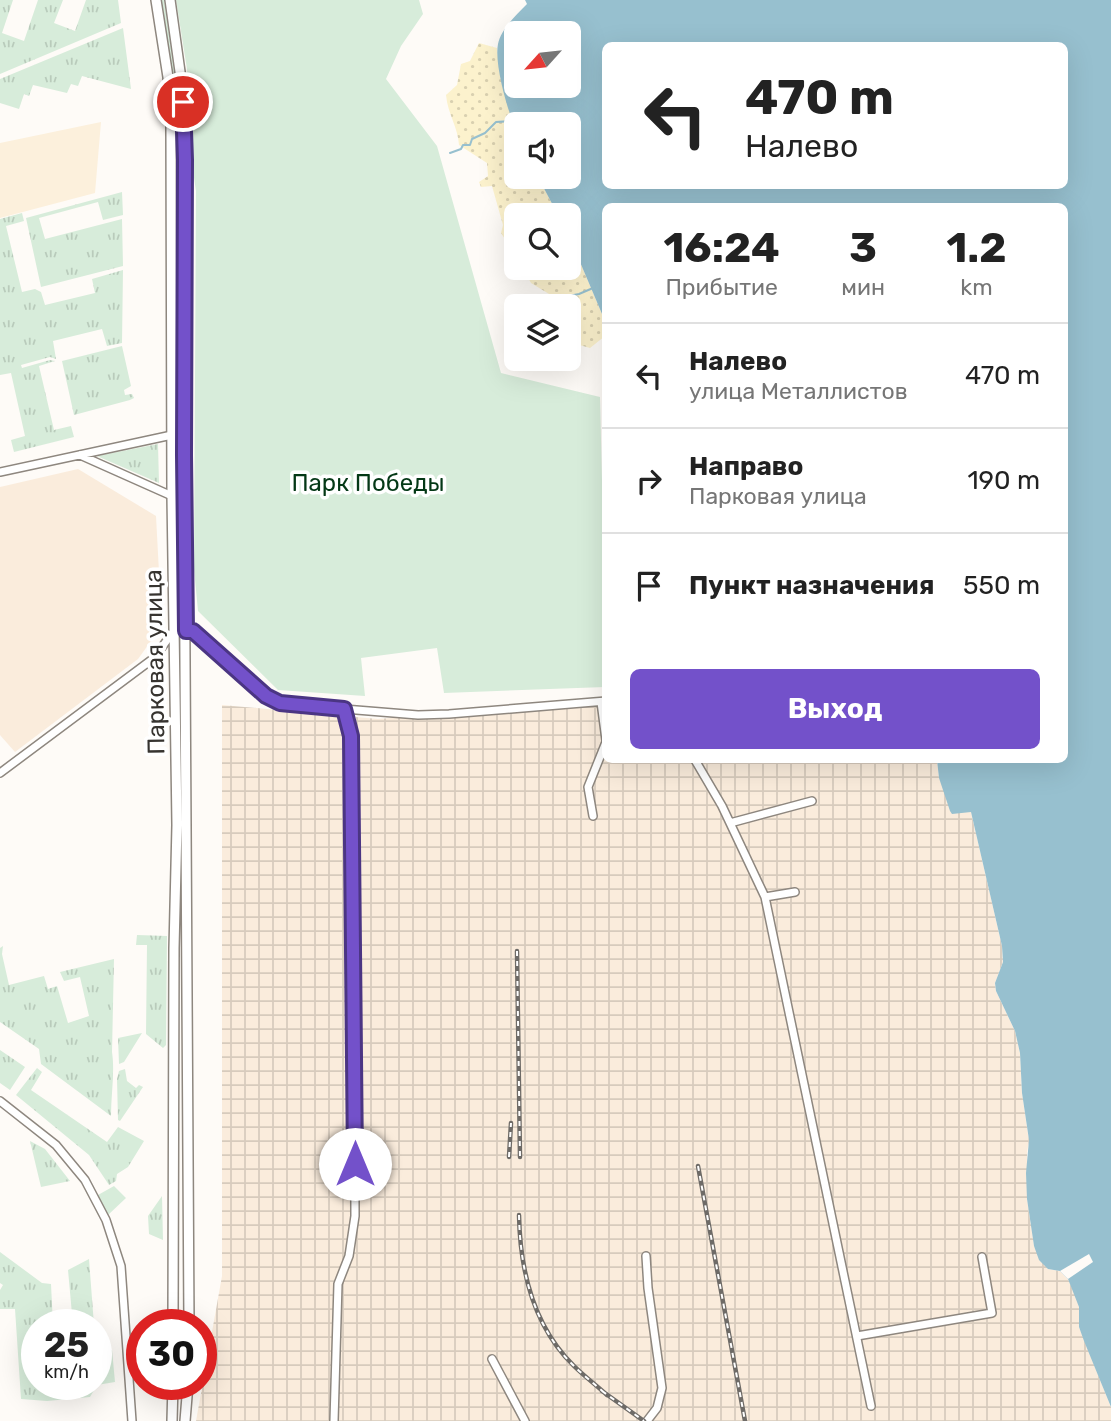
<!DOCTYPE html>
<html lang="ru">
<meta charset="utf-8">
<style>
:root{--surface:#fff;--page:#f6f6f6;--text:#222;--muted:#767676;--line:#e0e0e0;--accent:#7351ca}
body{margin:0;font-family:Rubik,sans-serif;background:var(--page);color:var(--text);height:100vh;display:flex;flex-direction:column;font-size:26px;white-space:nowrap}
*{box-sizing:border-box;margin:0}
p{font-size:23px;color:var(--muted)}
.icon{flex:none;width:38px;height:38px;fill:none;stroke:currentColor;stroke-width:2;stroke-linecap:round;stroke-linejoin:round}
.map{position:relative;flex:1;overflow:hidden}
.panel{position:absolute;left:602px;top:203px;width:466px;height:560px;display:flex;flex-direction:column;background:var(--surface);border-radius:10px;box-shadow:0 7px 28px #0002}
.panel>*{flex:none}
.top-card{position:absolute;left:602px;top:42px;width:466px;height:147px;border-radius:10px;box-shadow:0 7px 28px #0002;background:#fff;color:var(--text);overflow:hidden}
.needle{width:46px;rotate:243deg}
.fabs{position:absolute;left:504px;top:21px;display:grid;gap:14px}
.fabs a{display:grid;place-items:center;width:77px;height:77px;border-radius:10px;background:var(--surface);box-shadow:0 7px 28px #0002;font-size:35px}
.speed{position:absolute;left:21px;top:1309px;display:flex;gap:14px;font-size:35px;font-weight:700;text-align:center}
.speed>*{display:grid;place-content:center;width:91px;height:91px;border-radius:50%;background:var(--surface);box-shadow:0 7px 28px #0002;line-height:1}
.speed small{font-size:18px;font-weight:400}
.speed .limit{border:10px solid #d22;background:#fff;color:#111}
.pin{position:absolute;display:grid;place-items:center;width:60px;height:60px;color:#fff;margin:-30px;border:4px solid #fff;border-radius:50%;box-shadow:0 2px 7px #0007}
.me{position:absolute;width:77px;margin:-38px;rotate:0deg;stroke-linejoin:round;filter:drop-shadow(0 0 5px #0008)}
.turn{display:flex;align-items:center;gap:24px;height:147px;padding:0 28px;font-size:32px}
.turn .icon{width:91px;height:91px;stroke-width:2.5}
.turn b{display:block;font-size:49px;line-height:60px}
.eta{display:flex;justify-content:space-evenly;align-items:center;height:119px;text-align:center}
.eta b{font-size:42px;font-weight:700;line-height:49px}
.button{display:flex;gap:14px;margin-top:auto;padding:14px 28px}
.button a{flex:1;height:80px;border-radius:10px;background:var(--accent);color:#fff;font-size:28px;font-weight:700;line-height:80px;text-align:center}
ul{padding:0;list-style:none}
li{display:flex;align-items:center;gap:21px;height:105px;padding:0 28px;border-top:2px solid var(--line)}
li div{flex:1}
li b{display:block;font-size:26px}
li em{font-style:normal}
.map>svg:first-child{display:block}
.industrial{fill:url(#industrial-grid)}
.education{fill:#fcf0dc}
.built{fill:#faecdc}
.grass{fill:url(#grass-tufts)}
.sand{fill:url(#sand-dots)}
.park{fill:#d7ecda}
.water{fill:#97c0cf;fill-rule:evenodd}
.pier{fill:#fefbf7}
.lines{fill:none;stroke-linecap:round;stroke-linejoin:round}
.stream{stroke:#97c0cf;stroke-width:2}
.minor-casing{stroke:#8e877f;stroke-width:10}
.major-casing{stroke:#8e877f;stroke-width:12}
.minor{stroke:#fff;stroke-width:7}
.major{stroke:#fff;stroke-width:9}
.rail-casing{stroke:#6e6b67;stroke-width:4.5}
.rail{stroke:#fff;stroke-width:2;stroke-dasharray:5;stroke-linecap:butt}
.route-casing{stroke:#4b3583;stroke-width:18}
.route{stroke:#7351ca;stroke-width:12}
.labels{text-anchor:middle;dominant-baseline:central;stroke-width:7;stroke-linejoin:round;paint-order:stroke}
.park-label{font-size:24px;fill:#043816;stroke:#fff}
.street-label{font-size:24px;fill:#373430;stroke:#fff}
</style>
<div class="map">
<svg width="1111" height="1421" viewBox="0 0 1111 1421">
<defs>
<pattern id="industrial-grid" width="8" height="8" patternUnits="userSpaceOnUse" patternTransform="scale(1.75)"><rect width="8" height="8" fill="#faecdc"/><path d="M0 4h8M4 0v8" fill="none" stroke="#d7cbbd"/></pattern>
<pattern id="grass-tufts" width="24" height="20" patternUnits="userSpaceOnUse" patternTransform="scale(1.75)"><rect width="24" height="20" fill="#d7ecda"/><path d="M3 7l-1-3M5 7V3M7 7l1-3M15 17l-1-3M17 17v-4M19 17l1-3" fill="none" stroke="#b9cbbb"/></pattern>
<pattern id="sand-dots" width="8" height="8" patternUnits="userSpaceOnUse" patternTransform="scale(1.75)"><rect width="8" height="8" fill="#fcf2cd"/><path d="M2 2h.1M6 6h.1" fill="none" stroke="#d9d0b0" stroke-width="1.8" stroke-linecap="round"/></pattern>
</defs>
<rect width="100%" height="100%" fill="#fefbf7"/>
<!-- industrial -->
<path class="industrial" d="M605 700 606 760H937L939 778 971 812 1002 946 1003 962 995 983 996 991 1015 1031 1020 1053 1022 1093 1029 1141 1027 1153V1199L1034 1246 1048 1269 1060 1271 1068 1279 1077 1299 1079 1307V1327L1111 1407V1421H196L222 1276V705L378 719Z"/>
<!-- education -->
<path class="education" d="M101 122 95 193 0 218V143Z"/>
<!-- built -->
<path class="built" d="M78 469 156 516 161 610 151 641 138 659 15 752 0 735V487Z"/>
<!-- grass -->
<path class="grass" d="M0 0H13L2 33 24 41 38 0H63L54 23 75 31 86 0H118L121 23 0 74Z
M160 0H164L178 97 180 128 179 418H176V128L175 97Z
M123 28 131 89 82 76 78 86 71 84 67 93 33 85 29 96 24 94 19 109 0 103V79Z
M122 192 123 215 103 220 98 202 39 218 45 239 122 219 123 266 41 287 26 218Z
M22 213 24 221 6 226 22 292 35 289 41 292 45 305 95 293 92 279 123 270 122 343 107 346 102 329 53 341 56 359 50 357 21 365 22 368 50 360 55 361 39 366 54 430 71 426 74 437 14 452 11 440 25 436 11 373 0 375V219Z
M122 346 131 386 124 390 125 395 132 394 134 398 130 400 74 415 62 361Z
M158 444 159 483 97 456Z
M137 935 167 936 166 1045 163 1048 146 1034 147 945H136Z
M3 946 2 954 9 985 44 976 48 989 57 986 68 1023 89 1016 80 977 64 981 60 972 114 959 112 1052C115 1072 111 1095 111 1116L41 1064 39 1049 0 1022V948Z
M142 1033 124 1062 119 1064 118 1038Z
M0 1050 25 1067 10 1090 0 1083Z
M37 1068 42 1072 31 1090 107 1142 118 1127 144 1141 128 1167 117 1174 116 1181 109 1185 89 1155 16 1095Z
M125 1069 127 1081 136 1088 139 1085 143 1087 120 1121 118 1120 117 1079 119 1071Z
M30 1141 45 1149 70 1181 41 1187Z
M114 1186 126 1198 108 1215 98 1195Z
M162 1196 163 1240 149 1234 148 1216Z
M0 1252 42 1283 51 1284 53 1325H37V1384H96V1346L98 1351 112 1350 115 1382 97 1385 90 1397 47 1401 21 1399 15 1309H0V1290L3 1285 0 1283Z
M89 1259 94 1325H73L68 1270Z"/>
<!-- sand -->
<path class="sand" d="M479 43 497 48 501 81 516 130V177H538L558 215H516V256L501 233 503 225 492 186 481 187 479 182 488 176 487 163 459 145C458 127 448 115 446 95L457 85 461 64 470 61Z
M569 236 605 321V336L590 348 569 342V306H553L554 297 531 283 523 268H569Z"/>
<!-- park -->
<path class="park" d="M176 0H419L423 14 401 46 386 79 437 146 501 373 600 397 603 523 606 534 605 687 444 693 437 648 361 658 365 696 278 690 198 611 194 569 196 191 191 158 187 69Z"/>
<!-- water -->
<path class="water" d="M525 0H1111V1407L1084 1341 1079 1327V1307L1068 1279 1060 1271 1048 1269 1039 1260 1034 1246 1027 1199 1026 1173 1029 1140 1022 1093 1020 1053 1015 1031 996 991 995 983 1003 962 1002 946 971 812 952 814 950 811 939 778 937 760H1064V206H606L605 321 569 236V215H558L538 177H569V124H516V130C508 112 494 64 498 44 501 29 516 15 527 4ZM516 33H569V86H516ZM606 46H1064V186H606Z"/>
<!-- pier -->
<path class="pier" d="M1089 1254 1093 1262 1068 1279 1060 1271Z"/>
<g class="lines">
<!-- stream -->
<path class="stream" d="M450 153 461 149 463 145H470L472 139 485 133 496 122 512 121
M545 306 558 298 579 294 593 288"/>
<defs>
<path id="minor" d="M80 455 172 496H184
M0 472 172 435 184 434
M601 702 606 740
M695 760 722 806 765 897 871 1406
M0 773 154 658 173 632 193 631 266 696 280 703 295 705 418 715 449 714 606 701
M593 816 588 787 606 742
M730 823 812 801
M765 897 795 892
M0 1101 56 1145 85 1180 106 1220 121 1266 132 1421
M646 1256 648 1288 662 1388 657 1408 647 1421
M857 1336 992 1313 982 1257
M492 1359 525 1421
M334 1421 338 1284 349 1256 355 1216 354 843 351 736 344 709"/>
<path id="major" d="M156 0 168 77 171 126 172 496 177 825 174 948 173 1325
M170 0 182 86 185 160 184 496 189 1325
M172 1421 173 1384
M185 1421 188 1384"/>
</defs>
<!-- minor casing -->
<use href="#minor" class="minor-casing"/>
<!-- major casing -->
<use href="#major" class="major-casing"/>
<!-- minor -->
<use href="#minor" class="minor"/>
<!-- major -->
<use href="#major" class="major"/>
<defs>
<path id="rail" d="M517 951 520 1157
M509 1157 511 1123
M698 1166 745 1421
M519 1215C520 1270 533 1326 574 1366 584 1376 596 1385 607 1395
M602 1391 644 1421"/>
</defs>
<!-- rail casing -->
<use href="#rail" class="rail-casing"/>
<!-- rail -->
<use href="#rail" class="rail"/>
</g>
<g class="lines">
<defs>
<path id="route" d="M183 102 185 160 184 455 186 631H193L266 696 280 703 344 709 351 736 355 1164"/>
</defs>
<!-- route casing -->
<use href="#route" class="route-casing"/>
<!-- route -->
<use href="#route" class="route"/>
</g>
<g class="labels">
<!-- park labels -->
<g class="park-label">
<text x="368" y="483">Парк Победы</text>
</g>
<!-- street labels -->
<g class="street-label">
<text transform="translate(155 662) rotate(-91)">Парковая улица</text>
</g>
</g>
</svg>
<div class="fabs">
<a><svg class="needle" viewBox="-14 -14 28 28"><path d="M0-13l5 13h-10z" fill="#e53935"/><path d="M0 13l5-13h-10z" fill="#767676"/></svg></a>
<a><svg class="icon" aria-label="sound" viewBox="0 0 24 24"><path d="M4 9h4l5-4v14l-5-4H4zM17 9q2 3 0 6"/></svg></a>
<a><svg class="icon" aria-label="search" viewBox="0 0 24 24"><circle cx="10" cy="10" r="6"/><path d="M15 15l6 6"/></svg></a>
<a><svg class="icon" aria-label="layers" viewBox="0 0 24 24"><path d="M12 4l9 5-9 5-9-5zM3 14l9 5 9-5"/></svg></a>
</div>
<div class="speed"><div>25<small>km/h</small></div><div class="limit">30</div></div>
<div class="pin" style="left:183px;top:102px;background:#d93025"><svg class="icon" aria-label="arrive" viewBox="0 0 24 24"><path d="M6 21V4h12l-3 4 3 4H6"/></svg></div>
<svg class="me" style="left:355px;top:1164px" viewBox="-20 -20 40 40"><circle r="19" fill="#fff"/><path d="M0-13L10 11 0 6-10 11z" fill="#7351ca"/></svg>
<div class="top-card">
<div class="turn"><svg class="icon" aria-label="left" viewBox="0 0 24 24"><path d="M17 20v-9H6M10 6l-5 5 5 5"/></svg><div><b>470 m</b>Налево</div></div>
</div>
<section class="panel">
<div class="eta">
<div><b>16:24</b><p>Прибытие</p></div>
<div><b>3</b><p>мин</p></div>
<div><b>1.2</b><p>km</p></div>
</div>
<ul>
<li><svg class="icon" aria-label="left" viewBox="0 0 24 24"><path d="M17 20v-9H6M10 6l-5 5 5 5"/></svg><div><b>Налево</b><p>улица Металлистов</p></div><em>470 m</em></li>
<li><svg class="icon" aria-label="right" viewBox="0 0 24 24"><path d="M7 20v-9h11M14 6l5 5-5 5"/></svg><div><b>Направо</b><p>Парковая улица</p></div><em>190 m</em></li>
<li><svg class="icon" aria-label="arrive" viewBox="0 0 24 24"><path d="M6 21V4h12l-3 4 3 4H6"/></svg><div><b>Пункт назначения</b></div><em>550 m</em></li>
</ul>
<div class="button"><a>Выход</a></div>
</section>
</div>
